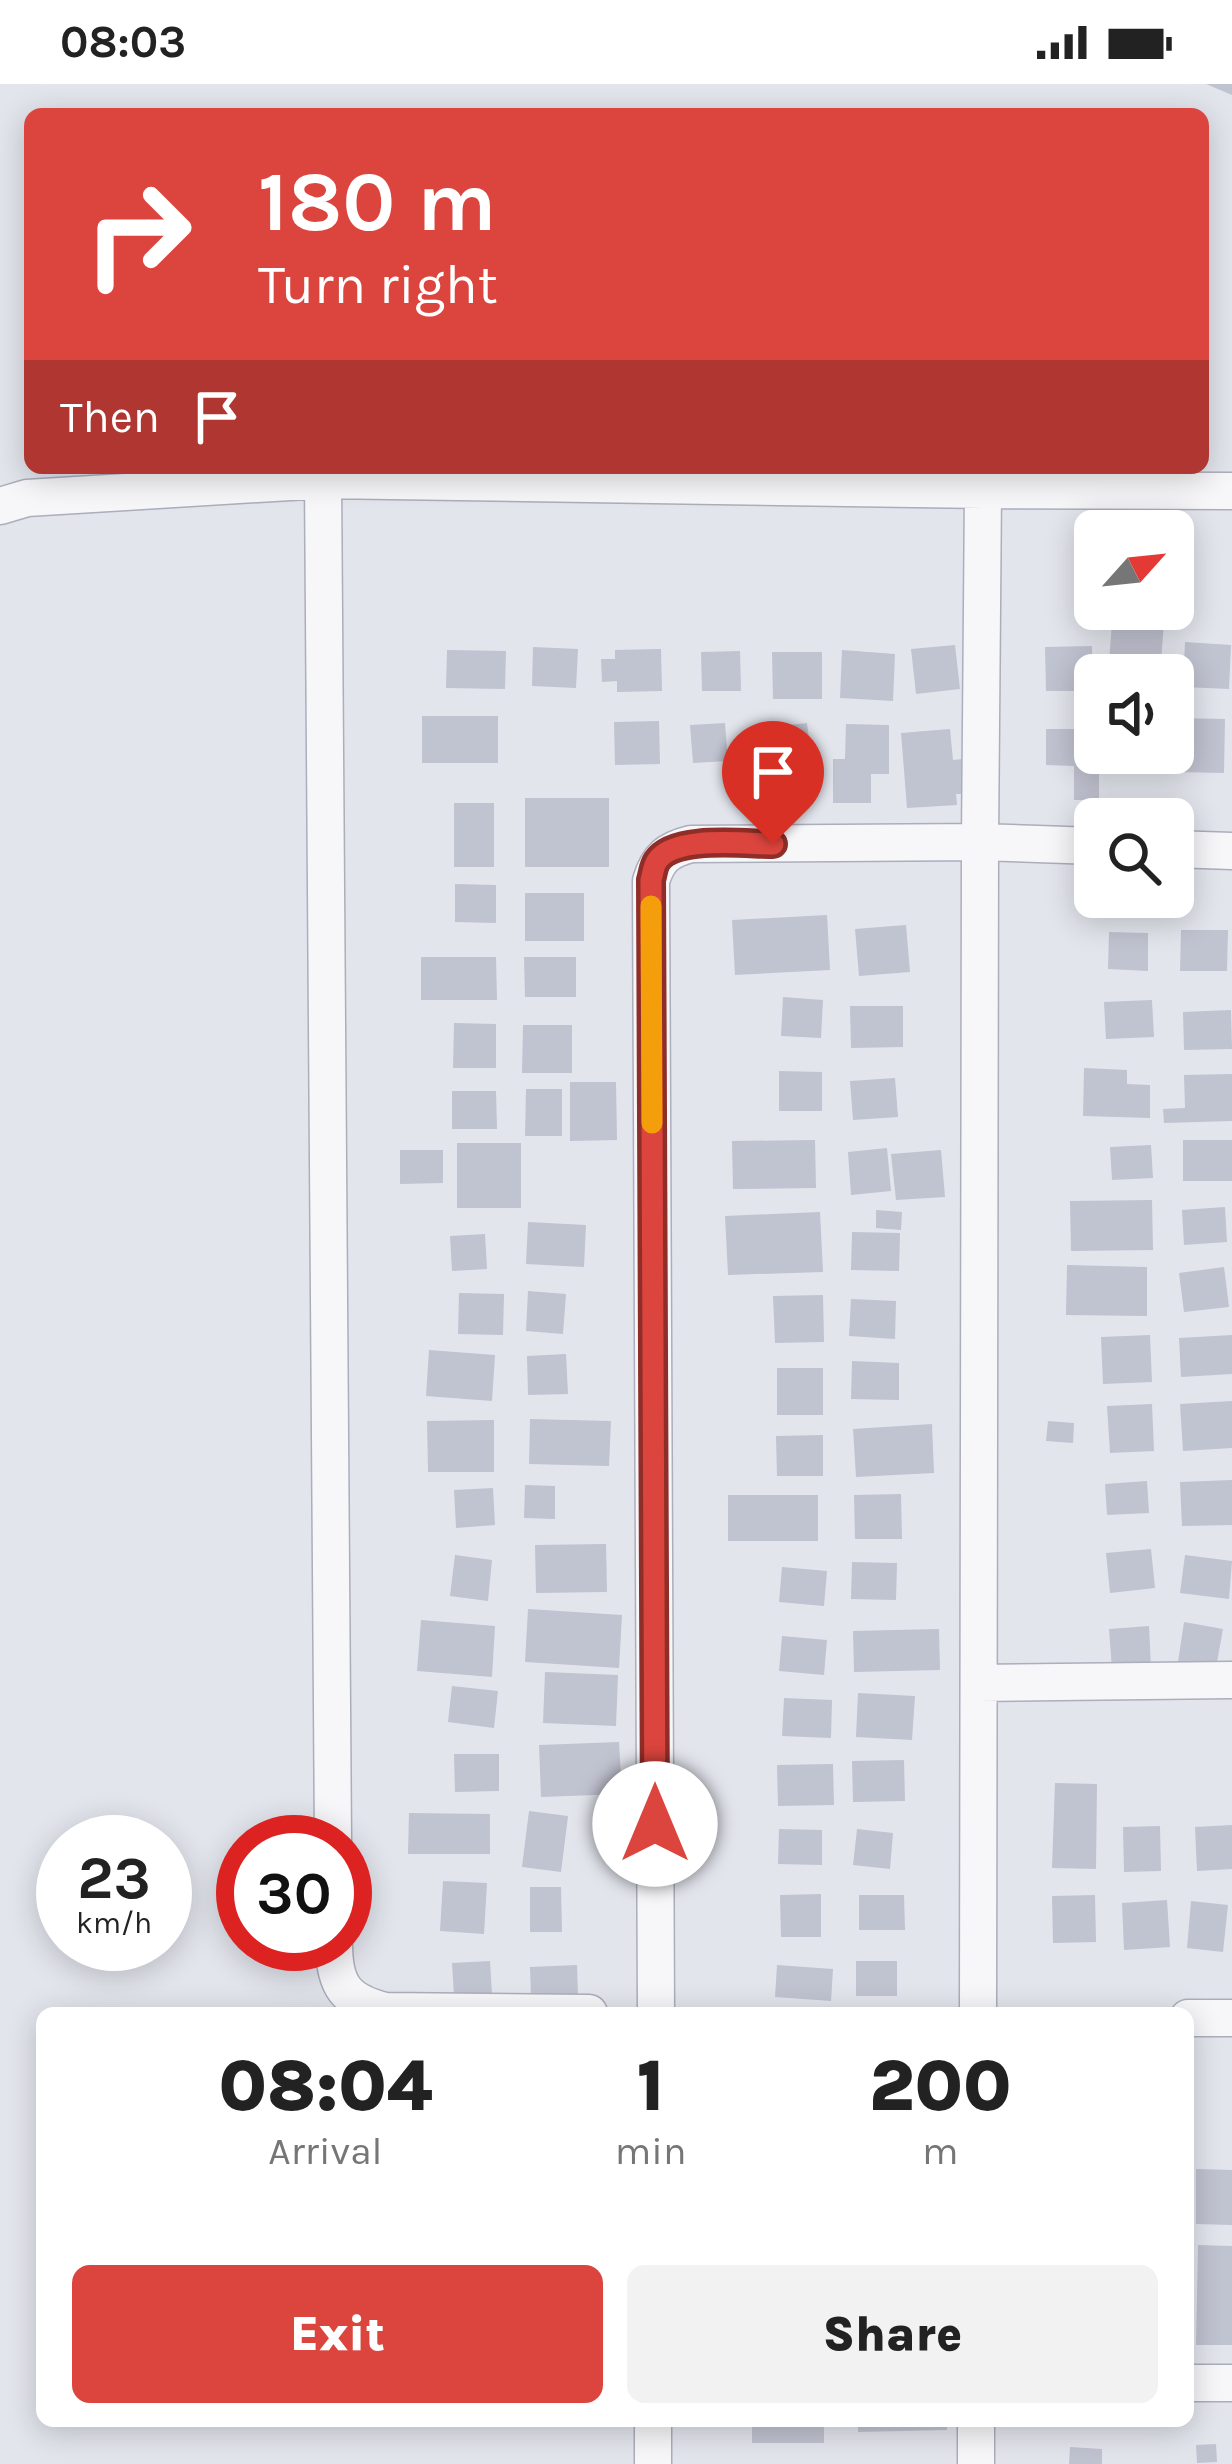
<!DOCTYPE html>
<style>
:root{--surface:#fff;--page:#f2f2f2;--text:#222;--muted:#767676;--accent:#dc453e}
body{margin:0;font-family:Karla,sans-serif;background:var(--page);color:var(--text);height:100vh;display:flex;flex-direction:column;font-size:45px;white-space:nowrap}
*{box-sizing:border-box;margin:0}
p{font-size:39px;color:var(--muted)}
.icon{flex:none;width:66px;height:66px;fill:none;stroke:currentColor;stroke-width:2;stroke-linecap:round;stroke-linejoin:round}
.map{position:relative;flex:1;overflow:hidden}
.drawer{position:absolute;left:36px;top:1923px;width:1158px;height:420px;display:flex;flex-direction:column;background:var(--surface);border-radius:18px;box-shadow:0 6px 30px #0003}
.drawer>*{flex:none}
.hud{position:absolute;left:24px;top:24px;width:1185px;height:366px;border-radius:18px;box-shadow:0 6px 30px #0003;background:#dc453e;color:#fff;overflow:hidden}
.needle{width:78px;rotate:63deg}
.controls{position:absolute;left:1074px;top:426px;display:grid;gap:24px}
.controls a{display:grid;place-items:center;width:120px;height:120px;border-radius:18px;background:var(--surface);box-shadow:0 6px 30px #0003;font-size:60px}
.speed{position:absolute;left:36px;top:1731px;display:flex;gap:24px;font-size:60px;font-weight:700;text-align:center}
.speed>*{display:grid;place-content:center;width:156px;height:156px;border-radius:50%;background:var(--surface);box-shadow:0 6px 30px #0003;line-height:1}
.speed small{font-size:30px;font-weight:400}
.speed .limit{border:18px solid #d22;background:#fff;color:#111}
.pin{position:absolute;display:grid;place-items:center;width:102px;height:102px;color:#fff;margin:-123px -51px;border-radius:50% 50% 50% 0;rotate:-45deg;box-shadow:0 0 12px #0007}
.pin .icon{rotate:45deg}
.me{position:absolute;width:132px;margin:-66px;rotate:0deg;stroke-linejoin:round;filter:drop-shadow(0 0 9px #0008)}
.turn{display:flex;align-items:center;gap:42px;height:252px;padding:0 36px;font-size:54px}
.turn .icon{width:156px;height:156px;stroke-width:2.5}
.turn b{display:block;font-size:84px;line-height:102px}
.then{display:flex;align-items:center;height:114px;padding:0 36px;background:#0003;gap:24px;font-size:45px}
.eta{display:flex;justify-content:space-evenly;align-items:center;height:204px;text-align:center}
.eta b{font-size:72px;font-weight:800;line-height:84px}
.button{display:flex;gap:24px;margin-top:auto;padding:24px 36px}
.button a{flex:1;height:138px;border-radius:18px;background:var(--accent);color:#fff;font-size:48px;font-weight:800;line-height:138px;text-align:center}
.button a+a{background:var(--page);color:var(--text)}
.status{display:flex;justify-content:space-between;align-items:center;height:84px;padding:0 60px;background:var(--surface);direction:ltr}
.status svg{height:33px;fill:currentColor}
.map>svg:first-child{display:block}
.building{fill:#c0c3d0}
.lines{fill:none;stroke-linecap:round;stroke-linejoin:round}
.minor-casing{stroke:#abaebb;stroke-width:39}
.minor{stroke:#f7f7fa;stroke-width:36}
.route-casing{stroke:#8f2d28;stroke-width:30}
.route{stroke:#dc453e;stroke-width:21}
.slow{stroke:#f59e0b;stroke-width:21}
</style>
<div class="status"><b>08:03</b><svg viewBox="0 0 49 12"><path d="M0 12V9h3v3zM5 12V6h3v6zM10 12V3h3v9zM15 12V0h3v12zM26 1h20v11H26zM47 4h2v5h-2z"/></svg></div>
<div class="map">
<svg width="1232" height="2380" viewBox="0 0 1232 2380">
<rect width="100%" height="100%" fill="#e3e5ed"/>
<!-- building -->
<path class="building" d="M1206 0H1232V11Z
M1113 525H1165L1160 591H1108Z
M1185 558 1231 561 1229 605 1183 603Z
M955 561 960 605 916 610 911 565Z
M1092 562 1093 607H1046L1045 563Z
M533 563 578 565 576 604 532 602Z
M661 565 662 607 617 608V597L602 598 601 575H615V566Z
M447 566 506 567 505 605 446 604Z
M842 566 895 570 893 617 840 614Z
M740 567 741 607H702L701 568Z
M772 568H822V615H773Z
M422 632H498V679H422Z
M1179 634 1225 635 1224 689 1178 688Z
M659 637 660 680 615 681 614 638Z
M725 639 728 677 693 679 690 641Z
M807 639 812 680 775 684 770 643Z
M846 640 889 641V690H871V719H833V675H845Z
M1074 641H1095V669H1099V716H1074V682L1046 681V645H1074Z
M950 645 953 676 963 675 966 710H956L957 721 907 724 901 649Z
M1110 669H1157L1155 684 1109 680Z
M525 714H609V783H525Z
M454 719H494V783H454Z
M455 800 496 801V839L455 838Z
M525 809H584V857H525Z
M827 831 830 886 735 891 732 836Z
M906 841 910 888 859 892 855 845Z
M1181 846H1228L1227 887H1180Z
M1109 848 1148 849V887L1108 885Z
M421 873H496L497 916H421Z
M524 873H576V913H525Z
M783 913 823 916 821 954 781 952Z
M1152 916 1154 953 1106 955 1104 918Z
M850 922H903V963L851 964Z
M1231 926 1232 965 1184 966 1183 928Z
M454 939 496 940V984H453Z
M523 941H572V989H522Z
M1084 984 1127 986V1000L1150 1001V1034L1083 1032Z
M779 987 822 988V1027H779Z
M1232 990V1037L1164 1039 1163 1025 1185 1024 1184 991Z
M895 994 898 1033 853 1036 850 997Z
M570 998H616L617 1056 570 1057Z
M526 1005H562V1052H525Z
M452 1007H496L497 1045H452Z
M815 1056 816 1104 733 1105 732 1057Z
M1183 1056H1232V1097H1183Z
M457 1059H521V1124H457Z
M1151 1061 1153 1094 1112 1096 1110 1063Z
M887 1064 891 1107 851 1111 848 1068Z
M400 1066H443V1099L400 1100Z
M941 1066 945 1113 896 1116 891 1070Z
M1152 1116 1153 1166 1071 1167 1070 1117Z
M1225 1123 1227 1158 1184 1161 1182 1126Z
M876 1126 902 1128 901 1146 876 1144Z
M820 1128 823 1188 728 1191 725 1132Z
M528 1138 586 1141 584 1183 526 1180Z
M852 1148 900 1149 899 1187 851 1186Z
M485 1150 487 1185 452 1187 450 1152Z
M1067 1181 1147 1183V1232L1066 1231Z
M1224 1183 1229 1223 1184 1228 1179 1189Z
M528 1207 566 1210 563 1250 526 1247Z
M459 1209 504 1210 503 1251 458 1250Z
M823 1211 824 1258 775 1259 773 1212Z
M851 1215 896 1217 895 1255 849 1252Z
M1150 1251 1152 1298 1103 1300 1101 1253Z
M1232 1251V1290L1181 1293 1179 1254Z
M429 1266 495 1271 492 1317 426 1312Z
M566 1270 568 1310 528 1311 527 1272Z
M852 1277 899 1279V1316L851 1315Z
M777 1284H823V1331H777Z
M1232 1317V1364L1183 1367 1180 1320Z
M1152 1320 1154 1367 1110 1369 1107 1322Z
M530 1335 611 1337 609 1382 529 1380Z
M494 1336V1388H428L427 1337Z
M1048 1337 1074 1339 1073 1359 1046 1357Z
M932 1340 934 1389 856 1393 853 1345Z
M823 1351V1392H777L776 1352Z
M1232 1396V1441L1182 1442 1180 1398Z
M1147 1397 1149 1429 1107 1431 1105 1400Z
M525 1401 555 1402V1435L524 1434Z
M493 1404 495 1441 456 1444 454 1406Z
M901 1410 902 1455H855L854 1411Z
M728 1411H818V1457H728Z
M606 1460 607 1508 536 1509 535 1461Z
M1151 1465 1155 1504 1110 1509 1106 1469Z
M455 1471 492 1476 488 1517 450 1512Z
M1185 1471 1232 1477 1229 1515 1180 1509Z
M852 1478 897 1479 896 1516 851 1515Z
M782 1483 827 1487 824 1522 779 1518Z
M528 1525 622 1531 619 1584 525 1578Z
M421 1536 495 1542 492 1593 417 1587Z
M1184 1538 1223 1545 1216 1584 1178 1578Z
M1149 1542 1151 1583 1112 1585 1109 1545Z
M939 1545 940 1586 854 1588 853 1547Z
M782 1552 827 1556 824 1591 779 1587Z
M545 1588 618 1591 616 1642 543 1639Z
M452 1602 498 1607 494 1644 448 1638Z
M858 1609 915 1612 912 1656 856 1653Z
M784 1614 832 1616 831 1654 782 1652Z
M619 1658 622 1710 541 1713 539 1661Z
M454 1670H499V1707L455 1708Z
M904 1676 905 1717 853 1718 852 1677Z
M833 1680 834 1721 778 1722 777 1681Z
M1055 1699 1097 1700 1096 1785 1052 1784Z
M529 1727 568 1732 561 1788 522 1783Z
M409 1729 490 1730V1770H408Z
M1232 1741V1785L1197 1787 1195 1743Z
M1160 1742 1161 1787 1124 1788 1123 1743Z
M779 1745 822 1746V1781L778 1780Z
M857 1745 893 1749 890 1785 853 1781Z
M443 1797 487 1799 484 1850 440 1847Z
M530 1803H561L562 1848H530Z
M821 1810V1853H781L780 1811Z
M859 1811H904L905 1846H859Z
M1095 1811 1096 1858 1053 1859 1052 1812Z
M1167 1816 1170 1863 1124 1866 1122 1819Z
M1191 1817 1228 1821 1223 1868 1187 1864Z
M490 1877 492 1910 454 1912 452 1879Z
M856 1877H897V1912H856Z
M577 1881 578 1912 531 1913 530 1883Z
M777 1881 833 1885 831 1917 775 1913Z
M1196 2085 1232 2086V2141L1196 2140Z
M1198 2161 1232 2162V2261H1196Z
M752 2337H824V2359H752Z
M858 2337H947V2346L858 2348Z
M1216 2360 1217 2378 1197 2379 1196 2361Z
M1070 2363 1102 2365V2380H1069Z"/>
<g class="lines">
<defs>
<path id="minor" d="M323 396 333 1758
M0 422 27 414 323 396 983 406 1232 407
M1173 765 1232 767
M979 1599 1232 1596
M334 1860C334 1901 345 1917 385 1927L589 1929
M656 1929 651 797C658 774 667 766 691 760L980 758 1095 762
M978 1929 980 758 983 406
M1188 1934H1232
M1188 2299H1232
M976 2337V2380
M653 2380V2337"/>
</defs>
<!-- minor casing -->
<use href="#minor" class="minor-casing"/>
<!-- minor -->
<use href="#minor" class="minor"/>
</g>
<g class="lines">
<defs>
<path id="route" d="M655 1740 651 796C653 790 653 783 657 777 674 751 745 760 773 760"/>
</defs>
<!-- route casing -->
<use href="#route" class="route-casing"/>
<!-- route -->
<use href="#route" class="route"/>
<!-- slow -->
<path class="slow" d="M651 822 652 1039"/>
</g>
</svg>
<div class="controls">
<a><svg class="needle" viewBox="-14 -14 28 28"><path d="M0-13l5 13h-10z" fill="#e53935"/><path d="M0 13l5-13h-10z" fill="#767676"/></svg></a>
<a><svg class="icon" aria-label="sound" viewBox="0 0 24 24"><path d="M4 9h4l5-4v14l-5-4H4zM17 9q2 3 0 6"/></svg></a>
<a><svg class="icon" aria-label="search" viewBox="0 0 24 24"><circle cx="10" cy="10" r="6"/><path d="M15 15l6 6"/></svg></a>
</div>
<div class="speed"><div>23<small>km/h</small></div><div class="limit">30</div></div>
<div class="pin" style="left:773px;top:760px;background:#d93025"><svg class="icon" aria-label="arrive" viewBox="0 0 24 24"><path d="M6 21V4h12l-3 4 3 4H6"/></svg></div>
<svg class="me" style="left:655px;top:1740px" viewBox="-20 -20 40 40"><circle r="19" fill="#fff"/><path d="M0-13L10 11 0 6-10 11z" fill="#dc453e"/></svg>
<div class="hud">
<div class="turn"><svg class="icon" aria-label="right" viewBox="0 0 24 24"><path d="M7 20v-9h11M14 6l5 5-5 5"/></svg><div><b>180 m</b>Turn right</div></div>
<div class="then">Then<svg class="icon" aria-label="arrive" viewBox="0 0 24 24"><path d="M6 21V4h12l-3 4 3 4H6"/></svg></div>
</div>
<section class="drawer">
<div class="eta">
<div><b>08:04</b><p>Arrival</p></div>
<div><b>1</b><p>min</p></div>
<div><b>200</b><p>m</p></div>
</div>
<div class="button"><a>Exit</a><a>Share</a></div>
</section>
</div>
